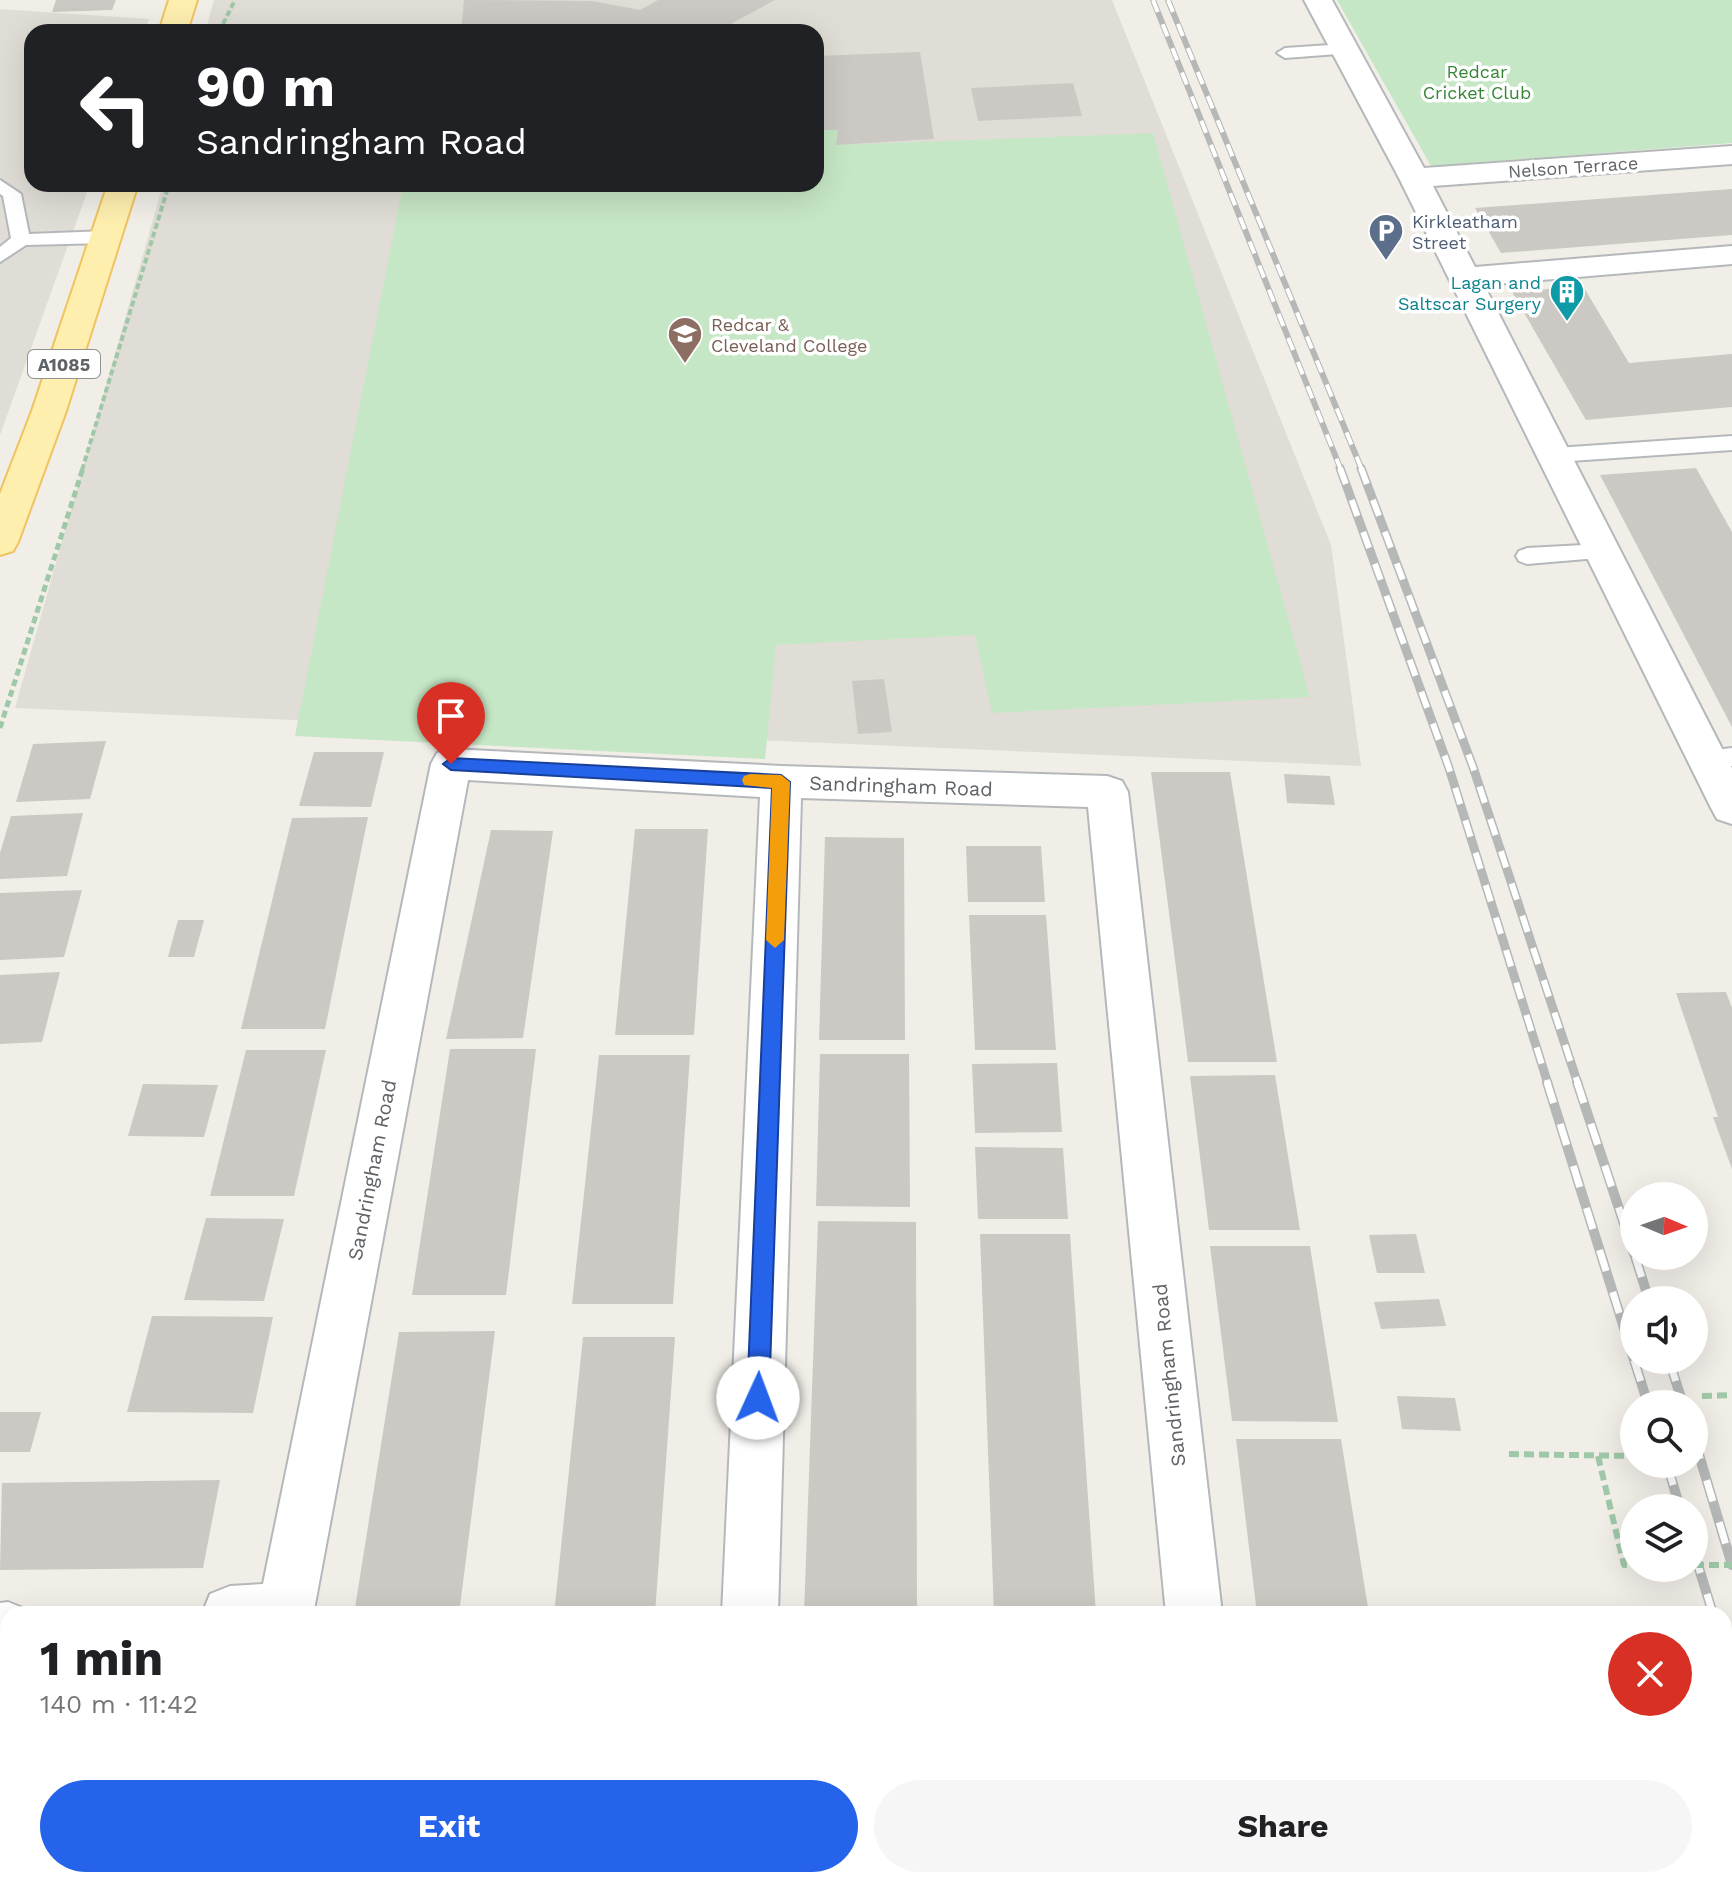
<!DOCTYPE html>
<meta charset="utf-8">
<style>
:root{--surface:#fff;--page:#f6f6f6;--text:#202124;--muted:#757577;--accent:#2563eb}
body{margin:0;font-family:"Work Sans",sans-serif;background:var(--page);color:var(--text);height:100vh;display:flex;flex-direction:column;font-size:30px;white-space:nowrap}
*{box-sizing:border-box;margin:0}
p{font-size:26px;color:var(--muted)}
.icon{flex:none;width:44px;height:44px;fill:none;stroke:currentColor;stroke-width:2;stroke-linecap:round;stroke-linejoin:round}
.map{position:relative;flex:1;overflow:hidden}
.details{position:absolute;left:0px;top:1606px;width:1732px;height:282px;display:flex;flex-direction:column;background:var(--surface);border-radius:24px 24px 0 0;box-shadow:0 8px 32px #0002}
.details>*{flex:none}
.top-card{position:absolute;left:24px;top:24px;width:800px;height:168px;border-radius:24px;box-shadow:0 8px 32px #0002;background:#202124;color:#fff;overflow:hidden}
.needle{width:52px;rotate:92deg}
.controls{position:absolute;left:1620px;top:1182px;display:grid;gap:16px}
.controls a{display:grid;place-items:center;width:88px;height:88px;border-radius:50%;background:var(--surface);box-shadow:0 8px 32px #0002;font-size:40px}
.pin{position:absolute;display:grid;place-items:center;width:68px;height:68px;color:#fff;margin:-82px -34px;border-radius:50% 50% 50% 0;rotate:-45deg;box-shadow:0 0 8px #0007}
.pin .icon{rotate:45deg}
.me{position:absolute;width:88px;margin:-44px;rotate:2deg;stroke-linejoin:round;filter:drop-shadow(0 0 6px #0008)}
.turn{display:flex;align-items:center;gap:28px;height:168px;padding:0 40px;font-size:36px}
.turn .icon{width:104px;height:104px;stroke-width:2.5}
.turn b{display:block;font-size:56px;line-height:68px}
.round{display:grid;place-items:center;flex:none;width:84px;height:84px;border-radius:42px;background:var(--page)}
.head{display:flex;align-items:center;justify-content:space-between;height:136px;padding:0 40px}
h1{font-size:48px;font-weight:700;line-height:60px}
.primary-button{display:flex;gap:16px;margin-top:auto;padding:16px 40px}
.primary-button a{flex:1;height:92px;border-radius:48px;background:var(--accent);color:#fff;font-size:32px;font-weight:700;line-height:92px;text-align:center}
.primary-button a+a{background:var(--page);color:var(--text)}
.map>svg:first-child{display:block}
.education{fill:#e0ddd6}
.green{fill:#c6e7c5}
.building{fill:#ccc9c4}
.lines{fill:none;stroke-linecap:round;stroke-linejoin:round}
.service-casing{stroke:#b5b8bb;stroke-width:4}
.minor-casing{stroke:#b5b8bb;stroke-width:4}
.primary-casing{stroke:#f0c361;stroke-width:4}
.path-far2{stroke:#9ec8a8;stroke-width:4;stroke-dasharray:6 3;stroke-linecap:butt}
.path-far1{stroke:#9ec8a8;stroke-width:5;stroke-dasharray:7 4;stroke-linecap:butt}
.path{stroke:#9ec8a8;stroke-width:6;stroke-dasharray:10 5;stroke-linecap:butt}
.service{fill:#fff;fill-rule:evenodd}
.minor{fill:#fff;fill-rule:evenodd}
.primary{fill:#feefaf;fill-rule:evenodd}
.rail-far2-casing{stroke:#b6b7b7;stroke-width:6}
.rail-far1-casing{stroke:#b6b7b7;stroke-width:9}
.rail-casing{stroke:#b6b7b7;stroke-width:10}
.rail-far2{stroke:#fff;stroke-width:4;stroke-dasharray:13;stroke-linecap:butt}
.rail-far1{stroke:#fff;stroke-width:6;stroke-dasharray:17;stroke-linecap:butt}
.rail{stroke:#fff;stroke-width:7;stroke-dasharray:22;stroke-linecap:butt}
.path-bridge{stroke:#9ec8a8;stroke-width:6;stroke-dasharray:10 5;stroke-linecap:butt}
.route{fill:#2563eb;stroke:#184099;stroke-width:2}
.slow{fill:#f59e0b}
.labels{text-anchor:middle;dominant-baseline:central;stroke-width:7;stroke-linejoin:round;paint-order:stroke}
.far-park-label{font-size:18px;fill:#378638;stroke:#fff}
.far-street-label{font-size:18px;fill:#5f6367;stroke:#fff}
.far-service-label{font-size:18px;fill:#4e5e75;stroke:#fff;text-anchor:start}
.far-culture-label{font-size:18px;fill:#0d838f;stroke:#fff;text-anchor:end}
.far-education-label{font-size:18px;fill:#785e54;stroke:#fff;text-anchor:start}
.shield{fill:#fff;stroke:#8f9295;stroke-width:2}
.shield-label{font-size:18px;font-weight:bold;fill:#5f6367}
.street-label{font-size:20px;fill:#5f6367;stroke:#fff}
</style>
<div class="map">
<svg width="1732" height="1887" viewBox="0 0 1732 1887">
<rect width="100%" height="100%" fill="#f1eee8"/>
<!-- education -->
<path class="education" d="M214 0H1112L1331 545 1361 766 15 708 163 184H816V32H205Z
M0 9 149 19 144 32H32V184H90L0 435Z"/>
<!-- green -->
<path class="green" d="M1337 0H1732V143L1431 166Z
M816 130H838L837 145 1153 133 1310 697 992 713 975 635 776 645 765 759 295 736 401 195 406 184H816Z"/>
<!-- building -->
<path class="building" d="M56 0H116L112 10 52 12Z
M464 0 592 1 640 10 658 0H775L716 32H461Z
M920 52 934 139 836 145 838 130H816V56Z
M1073 83 1082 116 978 121 971 88Z
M1732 189V235L1501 253 1475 208Z
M1583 286 1629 363 1732 354V407L1586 420 1512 292Z
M1696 468 1732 532V727L1600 475Z
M884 679 892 732 858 734 852 681Z
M106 741 90 799 16 802 33 744Z
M314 752H384L371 807 299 806Z
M1151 772H1230L1277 1062H1188Z
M1284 774 1330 776 1335 805 1287 803Z
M83 813 67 876 0 879V853L11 816Z
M368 817 325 1029H241L292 818Z
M635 829H708L694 1035H615Z
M491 830 553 831 523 1038 446 1039Z
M825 837 904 838 905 1040H819Z
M966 846H1041L1045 902H968Z
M82 890 64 957 0 960V893Z
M969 915H1046L1056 1050H975Z
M178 920H204L194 957H168Z
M60 972 42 1042 0 1044V975Z
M1726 992 1732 1008V1169L1713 1117H1718L1676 993Z
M450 1049H536L506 1295H412Z
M246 1050H326L294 1196H210Z
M820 1054H909L910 1207 816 1206Z
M599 1055H690L673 1304H572Z
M1057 1063 1062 1132 975 1133 972 1064Z
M1275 1075 1300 1230H1209L1190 1076Z
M143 1084 218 1085 204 1137 128 1136Z
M975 1147 1063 1148 1068 1219H978Z
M206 1218 284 1219 264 1301 184 1300Z
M818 1221 916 1222 917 1614H804Z
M980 1234H1070L1096 1614H994Z
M1416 1234 1425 1273H1377L1369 1235Z
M1210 1246H1310L1338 1422 1232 1421Z
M1439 1299 1446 1326 1381 1329 1374 1302Z
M152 1316 273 1317 253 1413 127 1412Z
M495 1331 459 1614H354L399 1332Z
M583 1337H675L655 1614H554Z
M1397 1396 1455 1398 1461 1431 1402 1429Z
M0 1412H41L30 1452H0Z
M1236 1439H1341L1369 1614H1257Z
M220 1480 203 1568 0 1570 2 1483Z
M0 1742H8V1871L0 1872Z
M228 1880H358L357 1887H226Z
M479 1880H627V1887H478Z
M1004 1880H1120V1887H1005Z
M1292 1880H1405L1406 1887H1292Z"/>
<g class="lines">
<defs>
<path id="service" d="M1345 44 1351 45 1353 49 1351 53 1285 58 1277 53 1285 48Z
M0 180 21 194 29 234 106 231 115 237 106 243 26 245 0 262V247L11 238 3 196 0 194Z
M1732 436V450L1556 462 1546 455 1556 448Z
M1602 544 1610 547 1613 552 1610 557 1527 564 1519 561 1516 556 1519 551 1527 548Z
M1732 748V766L1699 764 1695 758 1699 752Z"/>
<path id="minor" d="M1304 0H1332L1424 168 1732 146V164L1433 186 1475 267 1732 246V264L1484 285 1732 768V824L1717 819 1711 808 1399 178Z
M451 749 781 766 1107 776 1122 781 1128 792 1222 1614H1166L1088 807 801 798 778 1614H722L760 797 468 780 314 1610 312 1614H202L210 1594 230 1586 263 1584 431 764 437 753Z
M8 1602 28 1610 30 1614H8V1658L0 1659V1603Z
M710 1880H770L769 1887H709Z
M1193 1880H1253V1887H1193Z"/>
<path id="primary" d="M169 0H197L187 32H159Z
M108 184H138L66 411 18 542 13 551 0 555V494L32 411Z"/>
</defs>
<!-- service casing -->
<use href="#service" class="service-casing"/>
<!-- minor casing -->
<use href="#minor" class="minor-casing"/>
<!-- primary casing -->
<use href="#primary" class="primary-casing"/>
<!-- path-far2 -->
<path class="path-far2" d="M219 32 235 0
M82 470 169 184"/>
<!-- path-far1 -->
<path class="path-far1" d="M0 728 83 468"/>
<!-- path -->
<path class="path" d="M1702 1396 1732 1395
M1509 1454 1634 1456
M1598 1456 1624 1565H1634"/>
<!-- service -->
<use href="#service" class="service"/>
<!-- minor -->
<use href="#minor" class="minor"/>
<!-- primary -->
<use href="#primary" class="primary"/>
<defs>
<path id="rail-far2" d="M1153 0 1341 470
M1168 0 1362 470"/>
<path id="rail-far1" d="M1340 468 1449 768 1548 1084
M1361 468 1473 767 1578 1084"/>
<path id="rail" d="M1547 1082 1634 1360
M1577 1082 1634 1254
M1635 1256 1649 1300
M1634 1360 1648 1404
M1669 1360 1683 1404
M1694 1438 1732 1565
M1667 1464 1680 1508
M1694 1552 1713 1614
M1724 1648 1732 1674"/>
</defs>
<!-- rail-far2 casing -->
<use href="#rail-far2" class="rail-far2-casing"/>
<!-- rail-far1 casing -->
<use href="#rail-far1" class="rail-far1-casing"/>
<!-- rail casing -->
<use href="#rail" class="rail-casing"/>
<!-- rail-far2 -->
<use href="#rail-far2" class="rail-far2"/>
<!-- rail-far1 -->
<use href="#rail-far1" class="rail-far1"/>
<!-- rail -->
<use href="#rail" class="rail"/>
<!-- path-bridge -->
<path class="path-bridge" d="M1694 1565H1732"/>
</g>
<!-- route -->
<path class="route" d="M451 758 781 775 790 782 769 1398 766 1406 758 1409 750 1406 747 1398 772 788 451 770 443 764Z"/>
<!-- slow -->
<path class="slow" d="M750 774 781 775 790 782 784 940 775 948 766 940 772 788 744 785 742 780 744 776Z"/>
<!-- icons -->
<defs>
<symbol id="parking-pin" viewBox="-11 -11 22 30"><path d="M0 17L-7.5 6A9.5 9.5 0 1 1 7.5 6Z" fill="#5c6f8a" stroke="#fff"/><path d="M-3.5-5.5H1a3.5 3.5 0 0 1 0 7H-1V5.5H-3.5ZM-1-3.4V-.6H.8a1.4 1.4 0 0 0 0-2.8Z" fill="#fff"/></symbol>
<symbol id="building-pin" viewBox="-11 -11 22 30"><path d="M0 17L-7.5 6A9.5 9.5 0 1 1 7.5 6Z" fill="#0f9aa8" stroke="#fff"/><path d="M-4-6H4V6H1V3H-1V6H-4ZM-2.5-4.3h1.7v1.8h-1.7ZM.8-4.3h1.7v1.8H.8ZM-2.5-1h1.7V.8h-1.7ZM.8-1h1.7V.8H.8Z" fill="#fff"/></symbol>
<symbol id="university-pin" viewBox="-11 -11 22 30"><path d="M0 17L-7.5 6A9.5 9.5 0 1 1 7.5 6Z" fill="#8d6e63" stroke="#fff"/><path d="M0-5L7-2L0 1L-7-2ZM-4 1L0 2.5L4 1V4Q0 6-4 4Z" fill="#fff"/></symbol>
</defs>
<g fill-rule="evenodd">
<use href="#parking-pin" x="1366" y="211" width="40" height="54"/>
<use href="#building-pin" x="1547" y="272" width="40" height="54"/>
<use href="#university-pin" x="665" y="314" width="40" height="54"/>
</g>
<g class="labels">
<!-- far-park labels -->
<g class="far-park-label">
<text x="1477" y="71">Redcar<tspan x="1477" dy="21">Cricket Club</tspan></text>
</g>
<!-- far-street labels -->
<g class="far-street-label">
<text transform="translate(1573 167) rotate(-4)">Nelson Terrace</text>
</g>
<!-- far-service labels -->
<g class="far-service-label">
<text x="1412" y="221">Kirkleatham<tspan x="1412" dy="21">Street</tspan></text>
</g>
<!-- far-culture labels -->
<g class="far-culture-label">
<text x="1541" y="282">Lagan and<tspan x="1541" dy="21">Saltscar Surgery</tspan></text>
</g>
<!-- far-education labels -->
<g class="far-education-label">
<text x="711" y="324">Redcar &amp;<tspan x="711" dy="21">Cleveland College</tspan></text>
</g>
<!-- shield labels -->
<rect class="shield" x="28" y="350" width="72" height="28" rx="6"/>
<g class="shield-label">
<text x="64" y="364">A1085</text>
</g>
<!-- street labels -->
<g class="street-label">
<text transform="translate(901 786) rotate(2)">Sandringham Road</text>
<text transform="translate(372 1170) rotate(-79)">Sandringham Road</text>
<text transform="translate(1169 1375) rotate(-96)">Sandringham Road</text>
</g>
</g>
</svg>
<div class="controls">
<a><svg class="needle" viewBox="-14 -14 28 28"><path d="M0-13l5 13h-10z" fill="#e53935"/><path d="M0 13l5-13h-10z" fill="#757577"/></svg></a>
<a><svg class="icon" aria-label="sound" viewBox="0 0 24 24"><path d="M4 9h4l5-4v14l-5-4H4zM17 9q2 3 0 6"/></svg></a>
<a><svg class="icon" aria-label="search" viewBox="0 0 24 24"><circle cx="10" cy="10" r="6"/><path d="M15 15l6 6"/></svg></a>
<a><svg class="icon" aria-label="layers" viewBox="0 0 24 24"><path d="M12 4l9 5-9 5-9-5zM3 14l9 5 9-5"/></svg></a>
</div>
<div class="pin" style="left:451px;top:764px;background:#d93025"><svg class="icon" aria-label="arrive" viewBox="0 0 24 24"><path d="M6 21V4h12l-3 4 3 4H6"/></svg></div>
<svg class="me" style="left:758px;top:1398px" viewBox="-20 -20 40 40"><circle r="19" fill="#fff"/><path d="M0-13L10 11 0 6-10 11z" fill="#2563eb"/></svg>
<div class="top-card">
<div class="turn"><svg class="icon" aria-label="left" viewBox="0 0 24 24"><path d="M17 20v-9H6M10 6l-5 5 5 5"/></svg><div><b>90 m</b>Sandringham Road</div></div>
</div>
<section class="details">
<div class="head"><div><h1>1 min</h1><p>140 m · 11:42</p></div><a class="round" style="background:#d93025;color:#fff"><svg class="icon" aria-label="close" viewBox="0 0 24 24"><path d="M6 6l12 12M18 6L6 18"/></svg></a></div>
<div class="primary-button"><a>Exit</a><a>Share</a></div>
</section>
</div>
